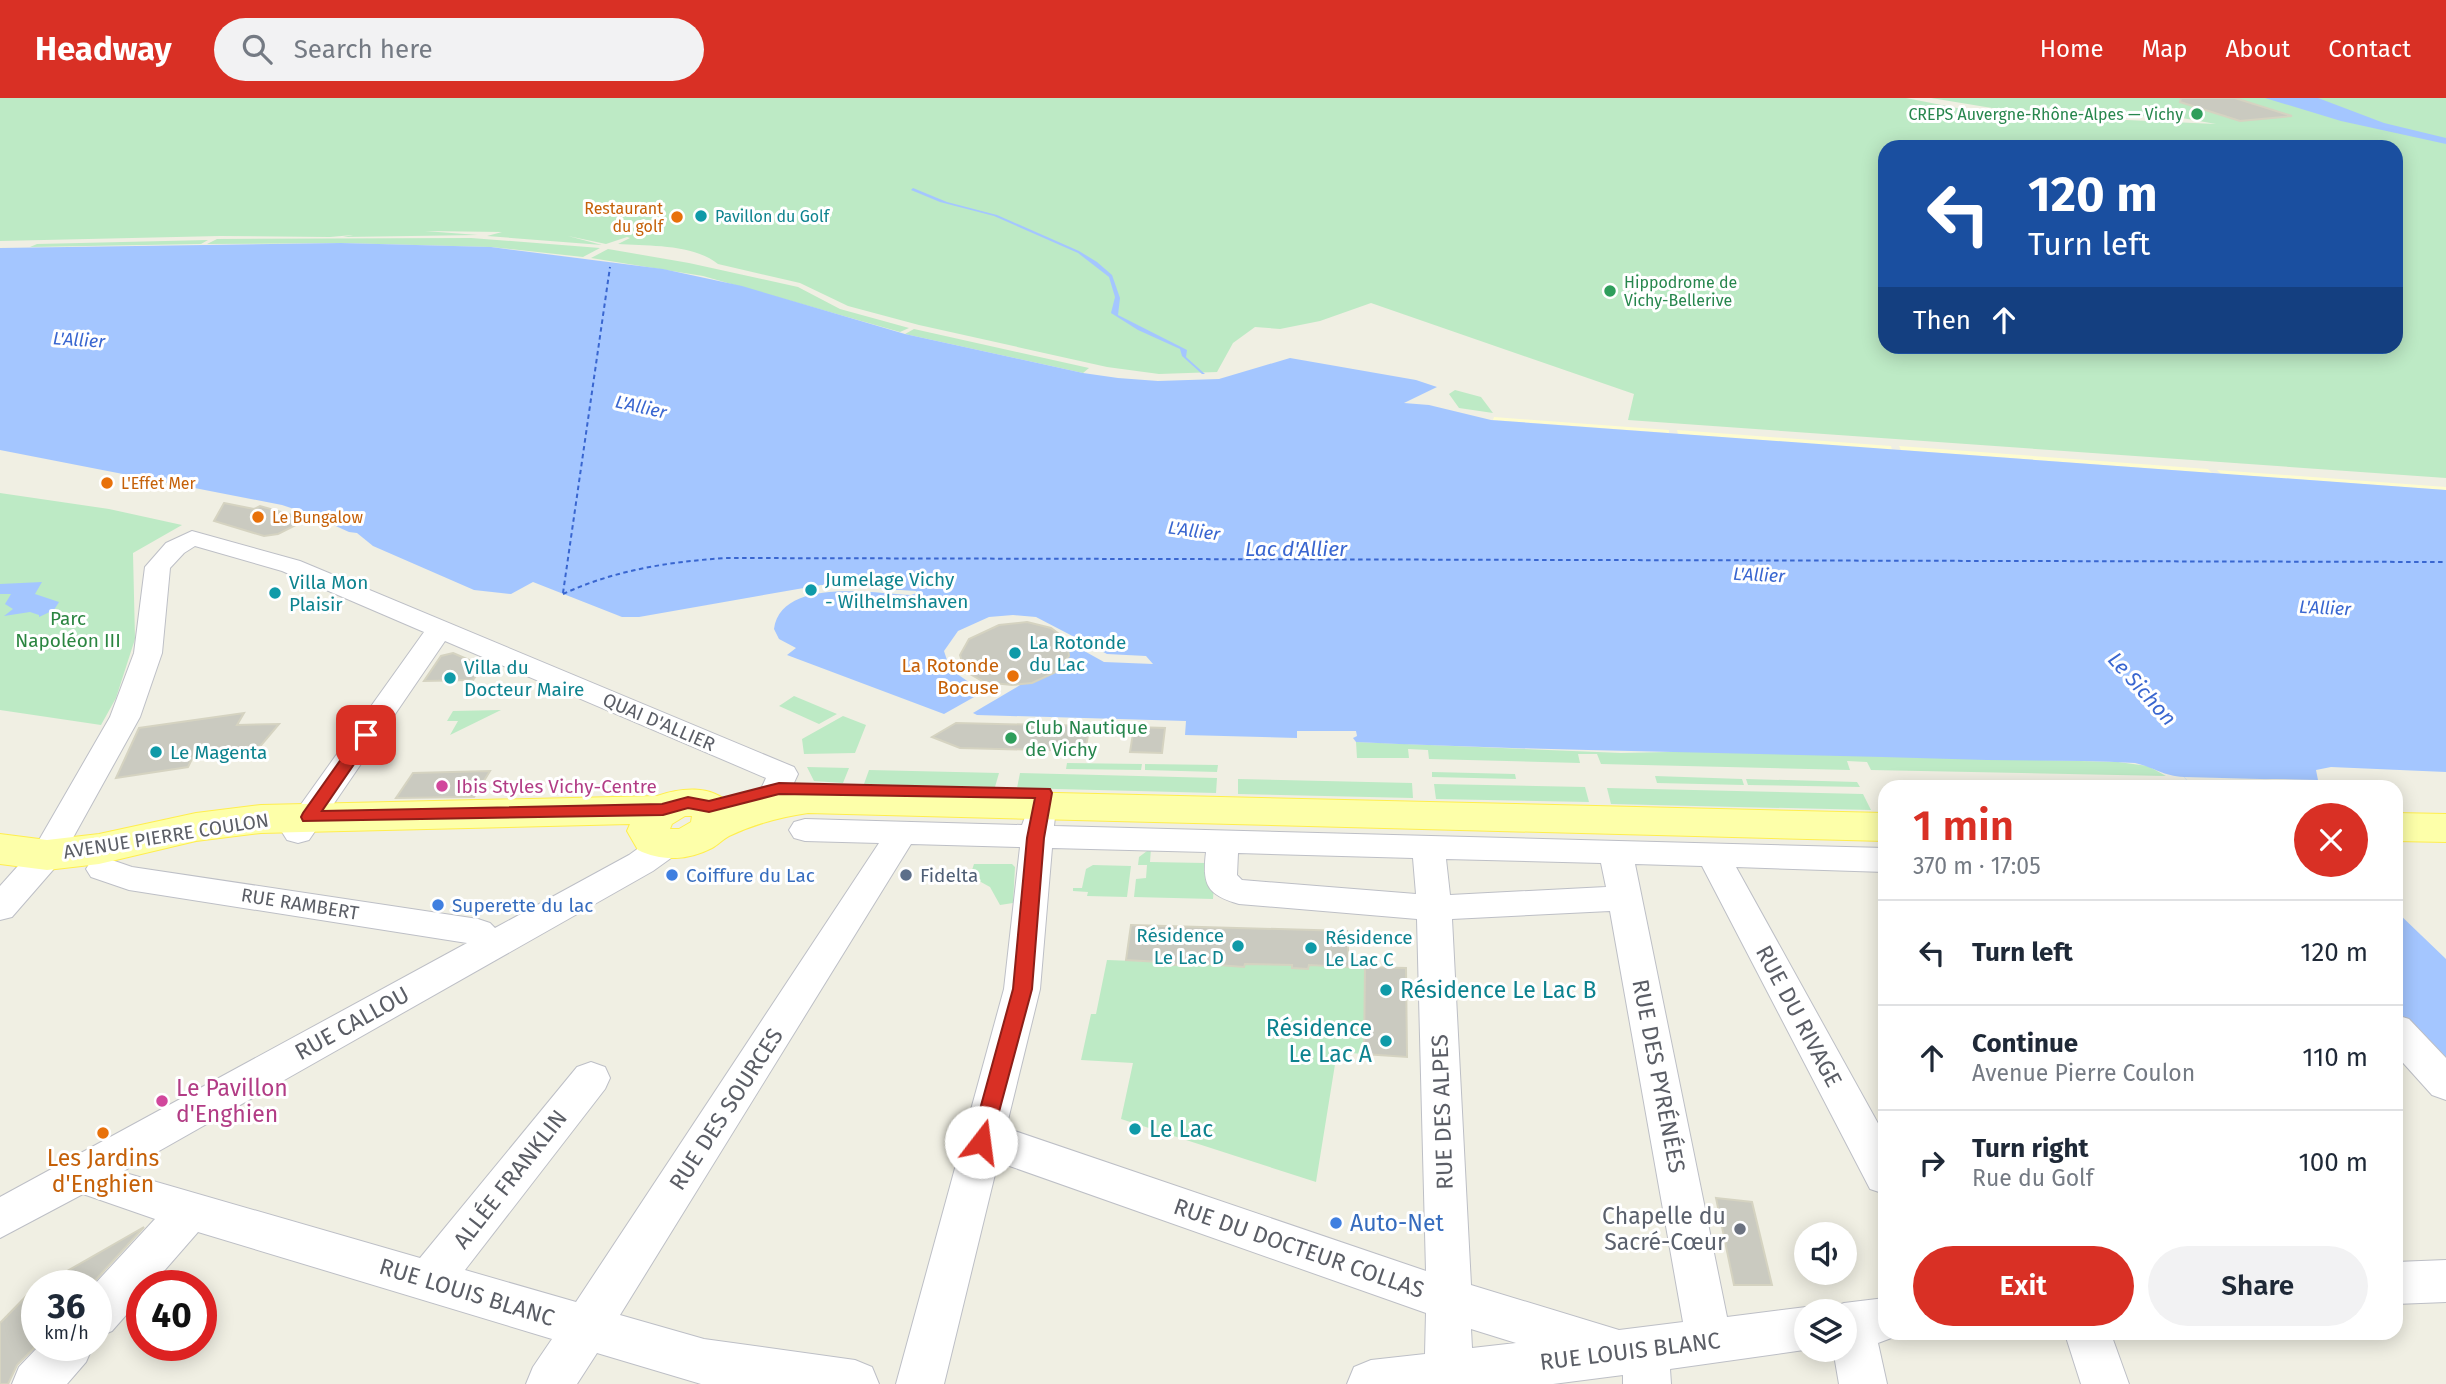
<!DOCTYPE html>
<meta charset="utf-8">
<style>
:root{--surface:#fff;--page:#f2f2f3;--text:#1f2937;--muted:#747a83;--line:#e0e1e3;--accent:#d93025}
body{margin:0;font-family:"Fira Sans",sans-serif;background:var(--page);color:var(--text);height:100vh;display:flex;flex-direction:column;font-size:26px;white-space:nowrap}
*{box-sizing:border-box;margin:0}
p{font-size:23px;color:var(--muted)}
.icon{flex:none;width:38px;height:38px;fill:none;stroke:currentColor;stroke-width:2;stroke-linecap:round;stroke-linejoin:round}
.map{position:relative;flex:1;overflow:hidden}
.drawer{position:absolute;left:1878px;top:682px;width:525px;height:560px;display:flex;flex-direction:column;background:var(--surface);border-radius:21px;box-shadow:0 4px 18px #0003}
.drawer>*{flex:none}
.guide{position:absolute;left:1878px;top:42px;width:525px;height:214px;border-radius:21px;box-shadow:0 4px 18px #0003;background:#1a4fa0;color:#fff;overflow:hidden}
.buttons{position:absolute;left:1794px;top:1124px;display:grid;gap:14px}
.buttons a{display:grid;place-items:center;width:63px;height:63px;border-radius:50%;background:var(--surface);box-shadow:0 4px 18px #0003;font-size:35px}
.speed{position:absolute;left:21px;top:1172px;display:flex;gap:14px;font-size:35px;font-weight:700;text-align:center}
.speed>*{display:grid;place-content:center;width:91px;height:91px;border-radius:50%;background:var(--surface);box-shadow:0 4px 18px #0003;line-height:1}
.speed small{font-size:18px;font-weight:400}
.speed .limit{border:10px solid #d22;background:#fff;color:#111}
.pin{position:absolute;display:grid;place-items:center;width:60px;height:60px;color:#fff;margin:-30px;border-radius:14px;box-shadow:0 4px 10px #0006}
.me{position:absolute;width:77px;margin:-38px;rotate:15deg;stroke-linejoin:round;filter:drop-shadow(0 0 5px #0008)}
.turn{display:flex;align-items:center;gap:24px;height:147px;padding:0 35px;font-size:32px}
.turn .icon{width:91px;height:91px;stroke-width:2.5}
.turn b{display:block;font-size:49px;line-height:60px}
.then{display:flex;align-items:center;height:66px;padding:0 35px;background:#0003;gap:14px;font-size:26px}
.round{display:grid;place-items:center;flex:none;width:74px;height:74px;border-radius:37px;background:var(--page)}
.head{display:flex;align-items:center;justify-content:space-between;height:119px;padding:0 35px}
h1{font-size:42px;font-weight:600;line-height:52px;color:var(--accent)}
.cta{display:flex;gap:14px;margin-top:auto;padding:14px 35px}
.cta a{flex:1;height:80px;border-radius:42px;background:var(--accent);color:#fff;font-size:28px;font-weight:600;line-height:80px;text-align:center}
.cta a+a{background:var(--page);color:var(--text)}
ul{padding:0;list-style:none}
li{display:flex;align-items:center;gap:21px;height:105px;padding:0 35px;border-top:2px solid var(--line)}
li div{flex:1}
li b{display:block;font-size:26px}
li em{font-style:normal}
header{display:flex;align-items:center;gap:42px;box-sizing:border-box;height:98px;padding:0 35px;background:var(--accent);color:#fff}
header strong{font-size:33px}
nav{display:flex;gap:38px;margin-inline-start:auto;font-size:24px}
.search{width:490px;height:63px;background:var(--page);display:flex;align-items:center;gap:18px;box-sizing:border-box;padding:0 24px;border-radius:38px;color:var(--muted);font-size:26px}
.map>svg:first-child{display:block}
.green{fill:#bdeac5;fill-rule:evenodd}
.sand{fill:#fefcd0}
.water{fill:#a4c6ff}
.pier{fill:#f0efe3}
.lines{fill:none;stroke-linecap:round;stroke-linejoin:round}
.ferry{stroke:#3966d0;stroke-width:2;stroke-dasharray:4.5 3.5;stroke-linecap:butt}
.building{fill:#cacac0;stroke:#d5d3c1;stroke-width:2}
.minor-casing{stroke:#bdbfc6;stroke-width:2}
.major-casing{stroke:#ffee4d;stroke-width:2}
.minor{fill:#fff;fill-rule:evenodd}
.major{fill:#fdffa9;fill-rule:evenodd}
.route{fill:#d93025;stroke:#8d1f18;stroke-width:2}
.leisure-dot{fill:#2e9e5b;stroke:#fff;stroke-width:2.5}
.culture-dot{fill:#0f9aa8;stroke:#fff;stroke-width:2.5}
.food-dot{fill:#e8710a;stroke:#fff;stroke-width:2.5}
.hotel-dot{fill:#d1479c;stroke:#fff;stroke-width:2.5}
.shop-dot{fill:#3f7fe0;stroke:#fff;stroke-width:2.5}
.service-dot{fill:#5c6f8a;stroke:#fff;stroke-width:2.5}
.worship-dot{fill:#6b7280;stroke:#fff;stroke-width:2.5}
.labels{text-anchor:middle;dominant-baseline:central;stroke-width:6;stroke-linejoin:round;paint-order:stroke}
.far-leisure-label{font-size:16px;fill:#27864d;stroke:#fff;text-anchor:end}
.far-food-label{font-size:16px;fill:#c56008;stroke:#fff;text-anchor:start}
.far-culture-label{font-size:16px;fill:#0d838f;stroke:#fff;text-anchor:start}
.far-water-label{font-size:18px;font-style:italic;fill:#3966d0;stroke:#fff}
.culture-label{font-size:19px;fill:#0d838f;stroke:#fff;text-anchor:start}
.park-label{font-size:19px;fill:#2b8540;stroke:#fff}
.food-label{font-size:19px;fill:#c56008;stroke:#fff;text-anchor:end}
.street-label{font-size:19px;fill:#5b5e66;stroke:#fff}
.leisure-label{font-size:19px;fill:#27864d;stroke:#fff;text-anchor:start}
.hotel-label{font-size:19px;fill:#b23c85;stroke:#fff;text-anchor:start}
.shop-label{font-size:19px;fill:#366cbe;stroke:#fff;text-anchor:start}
.service-label{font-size:19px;fill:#4e5e75;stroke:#fff;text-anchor:start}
.water-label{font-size:21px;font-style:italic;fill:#3966d0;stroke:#fff}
.near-culture-label{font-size:23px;fill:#0d838f;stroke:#fff;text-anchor:start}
.near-street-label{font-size:23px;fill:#5b5e66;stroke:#fff}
.near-hotel-label{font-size:23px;fill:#b23c85;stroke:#fff;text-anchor:start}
.near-food-label{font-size:23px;fill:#c56008;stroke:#fff}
.near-worship-label{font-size:23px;fill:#5b616d;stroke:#fff;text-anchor:end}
.near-shop-label{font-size:23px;fill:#366cbe;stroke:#fff;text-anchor:start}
</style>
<header>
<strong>Headway</strong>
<div class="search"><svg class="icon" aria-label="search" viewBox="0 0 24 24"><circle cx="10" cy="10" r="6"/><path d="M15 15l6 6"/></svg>Search here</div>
<nav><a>Home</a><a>Map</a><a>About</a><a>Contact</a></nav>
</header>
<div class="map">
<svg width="2446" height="1286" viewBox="0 0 2446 1286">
<rect width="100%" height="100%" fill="#f0efe3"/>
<!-- green -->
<path class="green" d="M0 0H1906L1972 13 2018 17 2216 26 2182 20 1998 11 1931 0H2446V380L1628 322 1634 296 1371 205 1320 223 1280 231 1255 229 1233 245 1217 274 1159 276 1107 269 919 227 848 208 800 185 718 166C693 146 649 148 618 146L630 140 627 139 606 146 568 138 602 147 487 138 502 134 425 133 478 137 343 139 353 137 330 139 220 138 0 143ZM1885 49H2396V248H1885Z
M471 140 600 150 583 159 491 149 341 145 207 146 217 141Z
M208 142 201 146 30 149 37 146Z
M608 151 689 165 798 189 840 211 909 230 900 234 703 178 591 160Z
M914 231 1089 270 1083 275 905 236Z
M1455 292 1481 299 1493 315 1459 310 1449 296Z
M0 395 109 411 182 427 133 455 135 541 116 600 101 627 0 612Z
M794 598 837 616 819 626 779 608Z
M501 612 450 637 458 623H447L453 613Z
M843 618 866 627 855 655 804 656 802 641Z
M1356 644 1621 655 1714 653 2118 664 2148 668 2166 678 1871 672 1867 664 1847 663 1850 672 1601 666 1597 656H1578L1580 665 1429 661 1428 652 1408 651 1409 660H1357Z
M1067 665 1142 666 1141 672 1066 671Z
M1145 666 1218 667 1217 674 1145 672Z
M807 669 849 670 843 685 814 683Z
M869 672 999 675 995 689 864 686Z
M1432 674 1515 676 1516 681 1432 679Z
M1020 675 1217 680 1216 695 1017 690Z
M1655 678 1742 681 1744 687 1657 685Z
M1238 681 1412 685 1413 700 1238 696Z
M1746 681 1857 684 1860 689 1748 687Z
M1434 686 1585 689 1589 704 1436 701Z
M1607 690 1863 696 1871 712 1611 706Z
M1151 750 1150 764 1205 765 1204 774 1211 775 1214 787 1213 801 1134 799 1136 781 1146 780 1147 767H1138L1139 759Z
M974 766H1012L1015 769 1013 805 1000 807 990 789 970 778Z
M1093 767 1131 768 1127 799 1087 798 1088 794 1073 793V790H1082L1086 771Z
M1107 862 1161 864V866L1179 864 1244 869 1245 866 1292 867 1293 870H1308L1309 867 1365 869 1364 956 1337 954 1316 1084 1121 1021 1133 965 1081 962 1091 916H1096Z"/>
<!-- sand -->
<path class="sand" d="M1494 319 1669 332V335L1493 322Z
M1677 332 1891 348 1892 352 1678 336Z
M1899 348 2208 371 2212 375 1901 352Z
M2217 372 2446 389V392L2221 376Z"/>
<!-- water -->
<path class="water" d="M2265 0H2318L2384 25 2446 40V46L2341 23Z
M913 90 947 104 997 117 1079 153 1097 164 1112 177 1120 200 1118 217 1187 252 1186 259 1205 276H1202L1182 258 1180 251 1138 232 1111 215 1115 199 1109 179 1078 155 994 118 940 104 911 92Z
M341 145 491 149 663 171 742 188 905 236 1083 275 1118 280 1158 283 1219 281 1290 260 1416 282 1437 289 1404 305 1429 307 1491 322 2446 392V674L2331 669 2316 672 2318 682 2272 681 2193 690 2184 679C2163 678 2156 670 2135 665 2086 662 2036 663 1987 662 1777 655 1567 654 1356 644L1353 640 1357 638 1356 633H1297V640L1185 637 1186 623 977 617 973 615C988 606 1003 597 1017 589 1036 576 1055 584 1069 558L1068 544 1104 564 1153 566 1146 558 1107 556 1036 519 1013 517 989 519 958 533 944 553 950 571 983 594 944 616 787 557 796 550 779 541 774 531C781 479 875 495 911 497L917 495 916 493 821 487 639 519H622L533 484 511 496 474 492 373 448 357 435 349 434 309 416 282 407 0 352V150Z
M42 484 35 496 59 504 54 512 39 519V517L30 514 4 518 13 511 5 506 11 496H0V486Z
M2396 813 2446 861V965L2396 912Z"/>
<!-- pier -->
<path class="pier" d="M2184 679 2295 682 2298 685H2279L2282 690 2193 689Z"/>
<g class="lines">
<!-- ferry -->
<path class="ferry" d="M563 495 610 169
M563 496C615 472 668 464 725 460L2446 464"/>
</g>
<!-- building -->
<path class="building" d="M2181 0H2235L2292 18 2240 23 2180 4Z
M224 405 254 411 260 408 299 419 294 421 302 424 278 436 264 438 214 423Z
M1027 524 1051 530 1067 542 1069 558 1056 574 1032 585 1012 587 984 584 965 573 960 557 969 541 999 527Z
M453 555 483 568 473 582 424 583 441 558Z
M244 615 237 627 279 626 257 652 196 653 188 669 116 680 139 630Z
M956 625 1090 628 1085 653 960 650 932 639Z
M1134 629 1165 630 1162 655 1130 654Z
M490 673 474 699 396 700 413 675Z
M1131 827 1347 833 1349 869 1309 867 1308 871 1292 870V867L1245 866 1244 869 1179 864 1178 867H1161V864L1126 862Z
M1365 869 1406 870 1407 959 1364 956Z
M1716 1100 1752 1104 1772 1187H1734Z
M144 1129 90 1188H41Z
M37 1187V1247L17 1267 8 1286H0V1225Z"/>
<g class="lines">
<defs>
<path id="minor" d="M192 433 300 463 794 669 798 676 781 713 770 716 759 713 754 706 766 680 445 543 309 742 298 745 287 742 282 734 287 726 424 534 282 473 195 448 184 455 170 470 162 555 140 619 59 765 12 819 0 822V788L35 749 110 619 134 555 145 469 166 445Z
M1039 708 1050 711 1055 719 1054 728 1885 750V774L1736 769 1885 1038V1096L1870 1091 1702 768 1635 766 1727 1219 1806 1209 1816 1213H1806V1251H1811L1670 1271 1671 1286H1623V1277L1553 1286H1347L1354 1269 1371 1262 1425 1256 1426 1215 998 1064 944 1286H896L1004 891 1020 749 911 746 620 1217 704 1241 855 1262 872 1269 879 1286H701L597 1255 577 1286H526L533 1269 552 1241 198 1134 151 1188H142V1199L112 1233 96 1240V1188H93L155 1121 83 1096 0 1140V1099L467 845 129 792 91 779 86 771 91 763 103 759 132 769 478 821 490 825 495 830 629 757 654 739 666 736 678 739 682 747 678 755 653 773 122 1074 420 1160 577 969 591 964 605 969 610 980 605 991 465 1172 576 1204 879 745 805 743 794 740 789 732 794 724 805 721 1022 727 1028 711ZM1052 750 1206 754C1202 787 1207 797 1239 806L1417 821 1426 1173 1006 1030 1040 891ZM1238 755 1413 760 1416 796 1242 782 1237 777ZM1446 761 1601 765 1606 789 1450 797ZM1610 813 1683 1224 1619 1232 1471 1187 1452 821ZM1471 1231 1516 1245 1472 1250Z
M2396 917 2409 921 2446 960V1002L2432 997 2396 957Z
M2446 1162V1204L2396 1206V1164Z
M1885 1200V1236H1902L1878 1245 1887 1286H1839L1833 1251H1844V1213L1828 1211 1844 1205Z
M2065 1236H2111L2129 1286H2081Z
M39 1248H93L86 1264 67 1286H12L19 1269Z"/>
<path id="major" d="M808 689 1885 715V743L808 715C780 719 755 726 729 738 723 741 718 747 712 750 689 762 662 764 638 752L627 733 630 726 261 735 196 743 99 766 47 772 0 766V736L47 742 99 736 196 715 261 707 657 698C679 690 712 686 729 706L770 692ZM685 718H692L691 724 679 731H670L672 726Z
M2396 715 2446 716V744L2396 743Z"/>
</defs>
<!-- minor casing -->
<use href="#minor" class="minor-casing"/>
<!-- major casing -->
<use href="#major" class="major-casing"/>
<!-- minor -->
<use href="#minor" class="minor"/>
<!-- major -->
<use href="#major" class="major"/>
</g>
<!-- route -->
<path class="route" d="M366 632 374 637 322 713 662 706 688 699 709 703 779 685 1050 691 1052 695 1044 740 1032 891 989 1051 981 1054 974 1051 971 1044 1013 891 1027 740 1035 700 779 696 709 714 688 710 663 717 303 723 301 719 303 715 361 633Z"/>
<!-- markers -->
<g class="leisure-dot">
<circle cx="2197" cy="16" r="7"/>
<circle cx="1610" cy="193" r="7"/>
<circle cx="1011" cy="640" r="7"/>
</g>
<g class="culture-dot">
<circle cx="701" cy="118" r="7"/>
<circle cx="811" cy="492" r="7"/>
<circle cx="275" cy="495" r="7"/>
<circle cx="1015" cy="555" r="7"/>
<circle cx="450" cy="580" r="7"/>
<circle cx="156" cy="654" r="7"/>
<circle cx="1238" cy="848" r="7"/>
<circle cx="1311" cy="850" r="7"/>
<circle cx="1386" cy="892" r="7"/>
<circle cx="1386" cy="943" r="7"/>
<circle cx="1135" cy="1031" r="7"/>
</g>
<g class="food-dot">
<circle cx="677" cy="119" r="7"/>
<circle cx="107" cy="385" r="7"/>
<circle cx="258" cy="419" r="7"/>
<circle cx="1013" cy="578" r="7"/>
<circle cx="103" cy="1035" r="7"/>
</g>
<g class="hotel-dot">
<circle cx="442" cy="688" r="7"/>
<circle cx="162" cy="1003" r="7"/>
</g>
<g class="shop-dot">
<circle cx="672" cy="777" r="7"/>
<circle cx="438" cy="807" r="7"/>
<circle cx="1336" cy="1125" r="7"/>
</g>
<circle class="service-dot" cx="906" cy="777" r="7"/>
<circle class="worship-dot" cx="1740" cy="1131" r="7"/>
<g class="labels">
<!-- far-leisure labels -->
<g class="far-leisure-label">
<text x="2183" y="16">CREPS Auvergne-Rhône-Alpes — Vichy</text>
<text x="1624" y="184" text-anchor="start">Hippodrome de<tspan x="1624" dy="18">Vichy-Bellerive</tspan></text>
</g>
<!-- far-food labels -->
<g class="far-food-label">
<text x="663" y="110" text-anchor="end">Restaurant<tspan x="663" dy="18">du golf</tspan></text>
<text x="121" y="385">L'Effet Mer</text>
<text x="272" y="419">Le Bungalow</text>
</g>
<!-- far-culture labels -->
<g class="far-culture-label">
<text x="715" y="118">Pavillon du Golf</text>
</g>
<!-- far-water labels -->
<g class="far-water-label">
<text transform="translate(79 242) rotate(4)">L'Allier</text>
<text transform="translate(641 309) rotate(13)">L'Allier</text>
<text transform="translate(1194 433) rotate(8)">L'Allier</text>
<text transform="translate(1759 477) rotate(3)">L'Allier</text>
<text transform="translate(2325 510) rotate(3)">L'Allier</text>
</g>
<!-- culture labels -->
<g class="culture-label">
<text x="825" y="481">Jumelage Vichy<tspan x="825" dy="22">- Wilhelmshaven</tspan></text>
<text x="289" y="484">Villa Mon<tspan x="289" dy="22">Plaisir</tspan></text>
<text x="1029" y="544">La Rotonde<tspan x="1029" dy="22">du Lac</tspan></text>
<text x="464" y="569">Villa du<tspan x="464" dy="22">Docteur Maire</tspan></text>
<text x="170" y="654">Le Magenta</text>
<text x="1224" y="837" text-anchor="end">Résidence<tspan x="1224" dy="22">Le Lac D</tspan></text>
<text x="1325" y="839">Résidence<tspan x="1325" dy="22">Le Lac C</tspan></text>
</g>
<!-- park labels -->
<g class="park-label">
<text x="68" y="520">Parc<tspan x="68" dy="22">Napoléon III</tspan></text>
</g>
<!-- food labels -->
<g class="food-label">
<text x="999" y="567">La Rotonde<tspan x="999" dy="22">Bocuse</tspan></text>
</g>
<!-- street labels -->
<g class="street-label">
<text transform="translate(659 624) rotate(23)">QUAI D'ALLIER</text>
<text transform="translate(166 738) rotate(-9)">AVENUE PIERRE COULON</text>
<text transform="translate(300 806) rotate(9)">RUE RAMBERT</text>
</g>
<!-- leisure labels -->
<g class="leisure-label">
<text x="1025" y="629">Club Nautique<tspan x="1025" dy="22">de Vichy</tspan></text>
</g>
<!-- hotel labels -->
<g class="hotel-label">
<text x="456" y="688">Ibis Styles Vichy-Centre</text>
</g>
<!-- shop labels -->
<g class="shop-label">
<text x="686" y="777">Coiffure du Lac</text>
<text x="452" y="807">Superette du lac</text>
</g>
<!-- service labels -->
<g class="service-label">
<text x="920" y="777">Fidelta</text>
</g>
<!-- water labels -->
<g class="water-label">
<text x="1296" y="451">Lac d'Allier</text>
<text transform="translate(2142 591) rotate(48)">Le Sichon</text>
</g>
<!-- near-culture labels -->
<g class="near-culture-label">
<text x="1400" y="892">Résidence Le Lac B</text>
<text x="1372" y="930" text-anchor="end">Résidence<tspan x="1372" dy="26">Le Lac A</tspan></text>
<text x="1149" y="1031">Le Lac</text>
</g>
<!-- near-street labels -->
<g class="near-street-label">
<text transform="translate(1799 918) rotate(62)">RUE DU RIVAGE</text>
<text transform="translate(352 925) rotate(-29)">RUE CALLOU</text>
<text transform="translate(1659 978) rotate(79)">RUE DES PYRÉNÉES</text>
<text transform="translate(726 1011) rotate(-57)">RUE DES SOURCES</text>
<text transform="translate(1442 1014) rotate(-92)">RUE DES ALPES</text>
<text transform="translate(510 1081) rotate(-52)">ALLÉE FRANKLIN</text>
<text transform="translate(1299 1150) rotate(19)">RUE DU DOCTEUR COLLAS</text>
<text transform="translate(467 1194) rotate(17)">RUE LOUIS BLANC</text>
<text transform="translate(1630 1253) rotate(-7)">RUE LOUIS BLANC</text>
</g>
<!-- near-hotel labels -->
<g class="near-hotel-label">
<text x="176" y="990">Le Pavillon<tspan x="176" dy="26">d'Enghien</tspan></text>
</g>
<!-- near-food labels -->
<g class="near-food-label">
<text x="103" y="1060">Les Jardins<tspan x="103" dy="26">d'Enghien</tspan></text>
</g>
<!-- near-worship labels -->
<g class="near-worship-label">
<text x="1726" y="1118">Chapelle du<tspan x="1726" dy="26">Sacré-Cœur</tspan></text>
</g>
<!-- near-shop labels -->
<g class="near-shop-label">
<text x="1350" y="1125">Auto-Net</text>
</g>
</g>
</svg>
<div class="buttons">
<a><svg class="icon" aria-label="sound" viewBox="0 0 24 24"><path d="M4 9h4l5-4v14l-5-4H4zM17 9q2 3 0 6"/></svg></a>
<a><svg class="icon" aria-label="layers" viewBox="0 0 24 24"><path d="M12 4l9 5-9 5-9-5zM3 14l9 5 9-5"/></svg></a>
</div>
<div class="speed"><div>36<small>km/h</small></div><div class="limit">40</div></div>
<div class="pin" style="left:366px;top:637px;background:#d93025"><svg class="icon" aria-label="arrive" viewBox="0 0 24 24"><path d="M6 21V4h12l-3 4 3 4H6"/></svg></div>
<svg class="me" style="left:981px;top:1044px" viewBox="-20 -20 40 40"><circle r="19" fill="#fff"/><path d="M0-13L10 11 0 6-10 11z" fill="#d93025"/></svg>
<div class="guide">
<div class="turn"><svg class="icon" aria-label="left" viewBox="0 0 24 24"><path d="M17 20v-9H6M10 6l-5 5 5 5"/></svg><div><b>120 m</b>Turn left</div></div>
<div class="then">Then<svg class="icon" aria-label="ahead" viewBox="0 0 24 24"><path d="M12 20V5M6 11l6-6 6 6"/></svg></div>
</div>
<section class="drawer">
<div class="head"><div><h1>1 min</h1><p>370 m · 17:05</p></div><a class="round" style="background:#d93025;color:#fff"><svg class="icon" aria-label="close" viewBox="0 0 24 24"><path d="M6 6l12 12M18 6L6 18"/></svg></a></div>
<ul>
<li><svg class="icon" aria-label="left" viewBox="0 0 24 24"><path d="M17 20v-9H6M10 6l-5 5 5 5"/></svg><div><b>Turn left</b></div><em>120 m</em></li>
<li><svg class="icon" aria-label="ahead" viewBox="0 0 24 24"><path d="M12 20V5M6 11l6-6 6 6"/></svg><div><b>Continue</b><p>Avenue Pierre Coulon</p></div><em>110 m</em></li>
<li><svg class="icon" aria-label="right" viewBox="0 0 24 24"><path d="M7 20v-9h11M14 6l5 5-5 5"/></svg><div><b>Turn right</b><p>Rue du Golf</p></div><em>100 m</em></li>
</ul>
<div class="cta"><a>Exit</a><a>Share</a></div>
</section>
</div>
